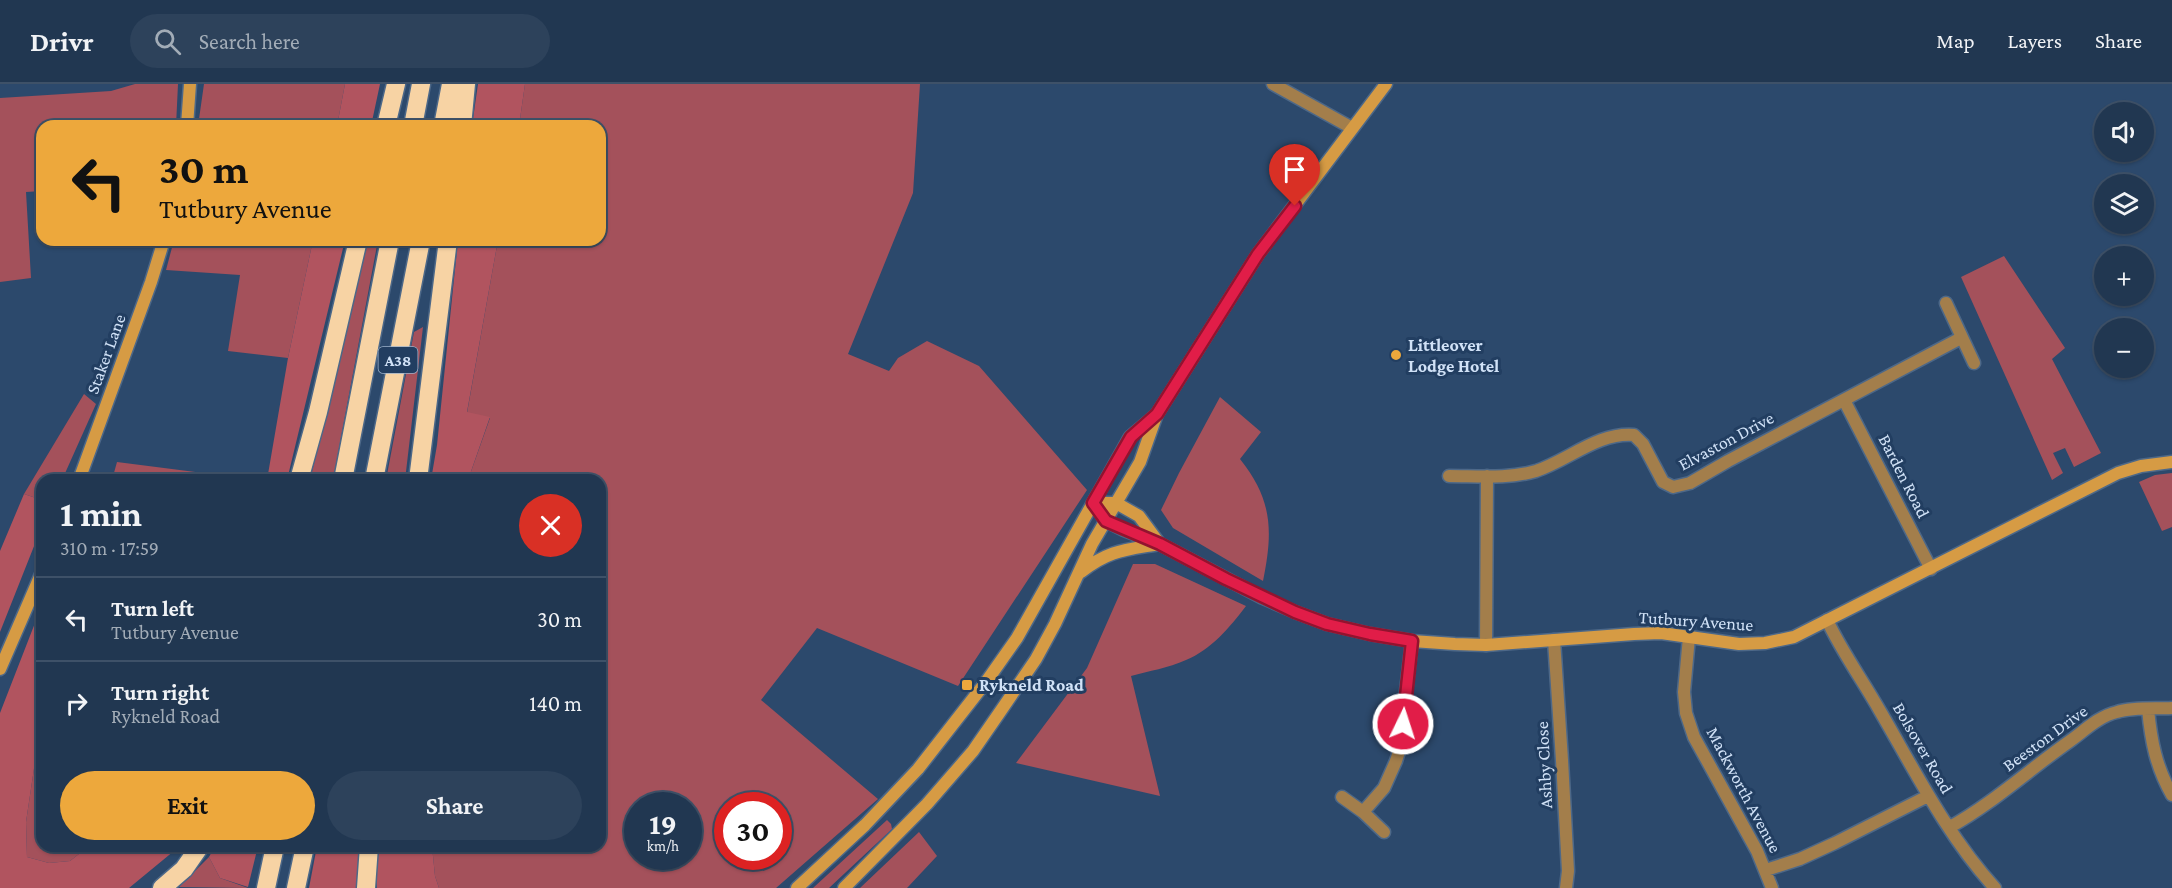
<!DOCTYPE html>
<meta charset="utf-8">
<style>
:root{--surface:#213751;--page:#2d425b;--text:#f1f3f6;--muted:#a2acb7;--line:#3e5168;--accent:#eda83c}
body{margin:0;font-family:"Crimson Pro",serif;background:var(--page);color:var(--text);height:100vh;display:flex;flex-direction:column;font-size:22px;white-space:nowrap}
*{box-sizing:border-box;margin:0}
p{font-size:20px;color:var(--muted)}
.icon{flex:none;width:33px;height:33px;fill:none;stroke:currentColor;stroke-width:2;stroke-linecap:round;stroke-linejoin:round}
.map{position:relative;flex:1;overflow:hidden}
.drawer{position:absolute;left:36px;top:390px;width:570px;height:378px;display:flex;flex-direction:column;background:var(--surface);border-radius:18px;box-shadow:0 2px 4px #0004,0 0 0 2px var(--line)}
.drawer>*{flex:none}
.hud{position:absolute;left:36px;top:36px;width:570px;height:126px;border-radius:18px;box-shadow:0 2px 4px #0004,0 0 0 2px var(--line);background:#eda83c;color:#111;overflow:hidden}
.controls{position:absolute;left:2094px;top:18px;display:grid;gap:12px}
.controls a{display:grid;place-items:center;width:60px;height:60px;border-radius:50%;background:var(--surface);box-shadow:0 2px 4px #0004,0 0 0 2px var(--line);font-size:30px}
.speed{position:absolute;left:624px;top:708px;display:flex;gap:12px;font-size:30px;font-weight:700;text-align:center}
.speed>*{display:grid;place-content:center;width:78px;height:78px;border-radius:50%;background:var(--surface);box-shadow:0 2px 4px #0004,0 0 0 2px var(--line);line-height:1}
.speed small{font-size:15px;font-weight:400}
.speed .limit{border:9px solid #d22;background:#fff;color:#111}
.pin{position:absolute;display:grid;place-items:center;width:51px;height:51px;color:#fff;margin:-62px -26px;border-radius:50% 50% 50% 0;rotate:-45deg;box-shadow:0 0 6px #0007}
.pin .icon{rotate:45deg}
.me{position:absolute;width:66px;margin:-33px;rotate:4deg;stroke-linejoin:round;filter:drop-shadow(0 0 4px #0008)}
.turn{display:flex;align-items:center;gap:21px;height:126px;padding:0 24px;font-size:27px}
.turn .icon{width:78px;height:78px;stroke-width:2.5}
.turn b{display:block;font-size:42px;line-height:51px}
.round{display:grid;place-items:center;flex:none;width:63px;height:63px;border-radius:32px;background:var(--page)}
.summary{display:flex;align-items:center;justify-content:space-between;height:102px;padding:0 24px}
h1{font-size:36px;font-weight:700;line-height:45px}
.action{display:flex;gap:12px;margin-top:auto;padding:12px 24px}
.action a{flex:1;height:69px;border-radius:36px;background:var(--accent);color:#111;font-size:24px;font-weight:700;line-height:69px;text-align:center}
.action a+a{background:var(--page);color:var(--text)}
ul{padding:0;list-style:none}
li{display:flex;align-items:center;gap:18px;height:84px;padding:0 24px;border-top:2px solid var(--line)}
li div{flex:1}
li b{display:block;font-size:22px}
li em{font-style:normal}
header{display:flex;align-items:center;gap:36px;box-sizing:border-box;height:84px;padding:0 30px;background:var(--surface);border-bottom:2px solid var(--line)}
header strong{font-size:28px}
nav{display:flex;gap:33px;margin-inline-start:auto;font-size:21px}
.search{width:420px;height:54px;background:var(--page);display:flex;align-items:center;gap:15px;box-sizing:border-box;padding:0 21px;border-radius:33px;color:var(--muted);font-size:22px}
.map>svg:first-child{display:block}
.green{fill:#a4515b;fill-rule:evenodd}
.forest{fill:#b1545f}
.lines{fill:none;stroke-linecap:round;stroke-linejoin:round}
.street-casing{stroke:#4d6888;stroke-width:15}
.secondary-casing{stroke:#4d6888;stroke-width:15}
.highway-casing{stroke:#4d6888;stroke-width:21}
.street{stroke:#a37e4b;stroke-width:12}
.secondary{stroke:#d69b44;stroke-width:12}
.highway{stroke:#f7d3a4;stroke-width:18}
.route-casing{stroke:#92132f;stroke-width:15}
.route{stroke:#e11d48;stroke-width:10}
.poi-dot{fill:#eda83c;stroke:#223e61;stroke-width:2}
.labels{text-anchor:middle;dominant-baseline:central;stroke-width:6;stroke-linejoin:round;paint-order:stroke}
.shield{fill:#223e61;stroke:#9cb1ca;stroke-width:1.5}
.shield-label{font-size:16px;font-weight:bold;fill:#d1e2f7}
.poi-label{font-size:18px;font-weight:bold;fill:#d1e2f7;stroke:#223e61;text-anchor:start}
.street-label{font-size:18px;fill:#d1e2f7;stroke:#223e61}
</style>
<header>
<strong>Drivr</strong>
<div class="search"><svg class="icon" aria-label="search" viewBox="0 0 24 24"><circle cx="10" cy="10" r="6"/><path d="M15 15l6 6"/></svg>Search here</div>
<nav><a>Map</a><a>Layers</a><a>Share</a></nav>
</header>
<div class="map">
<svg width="2172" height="804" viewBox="0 0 2172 804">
<rect width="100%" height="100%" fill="#2c496c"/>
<!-- green -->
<path class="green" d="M135 0H178L176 42H42V107L26 108 31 194 0 198V14L111 7Z
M204 0H345L337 42H198Z
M525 0H920L913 109 848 270 889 287 898 274 927 257 979 282 1087 406 958 602 817 544 761 616 878 715 776 804H439L435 792 432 762H600V396H468L490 334 467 329 498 156H600V42H519ZM638 722H688V772H638ZM728 722H778V772H728Z
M174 156H313L288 274 228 267 240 191 166 186Z
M368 156H378L333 396H310Z
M2004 172 2065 264 2052 275 2101 369 2074 383 2065 364 2053 369 2063 389 2052 396 1961 193Z
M423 243 405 396H386L414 248Z
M84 310 96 320 62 396H42V416L24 410Z
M1220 313 1261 348 1240 375C1273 416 1273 448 1263 497L1173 444 1161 426 1179 389Z
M117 378 257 396H112Z
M2172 389V443L2162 447 2139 398 2155 391Z
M1133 480H1155L1246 522C1230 543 1211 566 1186 576 1168 584 1149 587 1131 592L1160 712 1016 679 1087 584Z
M42 631V762H89L70 777 49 779 27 773 26 738Z
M887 736 891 740 892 745 829 804H813Z
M919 748 937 772 907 804H860Z
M209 773 220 794 248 804 179 803Z"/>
<!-- forest -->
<path class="forest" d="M345 0H380L371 42H337Z
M478 0H525L519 42H472Z
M313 156H345L287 396H267L288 274Z
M458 156H498L467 328 490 333 468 396H431L437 361Z
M24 410 42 416V442L0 548V467Z
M42 521V631L26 738 27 773 49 779 70 777 89 762H180L129 804H0V629Z
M215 762H258L248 803 220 794 209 773Z
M317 762H363L358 804H309Z
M377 762H432L435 792 439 804H377L375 780Z"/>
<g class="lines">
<defs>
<path id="street" d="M1273 0 1352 44
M1946 219 1974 279
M1844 316 1931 485
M1449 392C1477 392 1509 395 1536 387 1569 376 1598 348 1634 351L1643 360 1663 398 1673 403 1690 399 1728 377 1961 254
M1827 536C1842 568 1863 597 1880 627 1915 687 1948 753 1995 804
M1689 553 1684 608 1686 629 1694 653 1757 767 1772 804
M1554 556 1562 676 1568 787 1566 804
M1486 561 1487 392
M2148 625C2151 657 2156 683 2172 711
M1342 713 1363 728 1384 748
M1363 728 1384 704 1396 677 1403 655 1404 624 1412 557
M1950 743C1992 720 2030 685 2070 657 2084 647 2099 632 2117 628 2134 623 2154 625 2172 624
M1766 786 1800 775 1835 759 1928 712"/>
<path id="secondary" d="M187 42 190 0
M79 396 151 198 164 156
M1093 419 1106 437 1124 446 1160 460 1263 514 1295 528 1327 540 1370 550 1412 557 1455 560 1486 561 1634 550 1661 549 1739 560 1765 559 1794 553 2118 389 2141 382 2172 378
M1093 419H1116L1139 432 1159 459
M1081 488C1109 466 1125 466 1159 460
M0 585 42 488
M797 804 865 741 918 685 986 598 1017 554 1130 353 1156 331
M844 804 927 720 973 667 1002 625 1036 575 1055 540 1092 460 1140 378 1157 330 1258 170 1386 0"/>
<path id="highway" d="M386 42 396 0
M413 42 421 0
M443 42 451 0
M462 42 466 0
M299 396 318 328 358 156
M343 396 390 156
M374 396 421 156
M418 396 448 156
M162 804 184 785 200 762
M266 804 275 762
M296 804 305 762
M366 804 369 762"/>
</defs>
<!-- street casing -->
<use href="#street" class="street-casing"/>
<!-- secondary casing -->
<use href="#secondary" class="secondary-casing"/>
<!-- highway casing -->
<use href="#highway" class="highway-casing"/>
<!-- street -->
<use href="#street" class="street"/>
<!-- secondary -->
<use href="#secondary" class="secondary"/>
<!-- highway -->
<use href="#highway" class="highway"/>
</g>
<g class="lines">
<defs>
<path id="route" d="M1295 122 1258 170 1157 330 1131 353 1093 419 1106 437 1160 460 1226 495 1295 528 1327 540 1370 550 1412 557 1403 640"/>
</defs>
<!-- route casing -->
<use href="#route" class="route-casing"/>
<!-- route -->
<use href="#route" class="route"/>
</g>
<!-- markers -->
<g class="poi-dot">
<circle cx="1396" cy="271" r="6"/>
<rect x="961" y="595" width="12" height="12" rx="3"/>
</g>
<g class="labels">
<!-- shield labels -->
<rect class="shield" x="378.5" y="263" width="39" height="26" rx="4.5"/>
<g class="shield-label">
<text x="398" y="276">A38</text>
</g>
<!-- poi labels -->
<g class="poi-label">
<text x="1408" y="261">Littleover<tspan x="1408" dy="21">Lodge Hotel</tspan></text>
<text x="979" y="601">Rykneld Road</text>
</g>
<!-- street labels -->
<g class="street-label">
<text transform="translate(106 270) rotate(-70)">Staker Lane</text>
<text transform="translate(1726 357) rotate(-28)">Elvaston Drive</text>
<text transform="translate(1904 392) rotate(63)">Barden Road</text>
<text transform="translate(1696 537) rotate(4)">Tutbury Avenue</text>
<text transform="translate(2045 654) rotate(-36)">Beeston Drive</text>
<text transform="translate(1923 664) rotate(60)">Bolsover Road</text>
<text transform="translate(1544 681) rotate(-93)">Ashby Close</text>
<text transform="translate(1744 706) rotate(62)">Mackworth Avenue</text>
</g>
</g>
</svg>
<div class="controls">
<a><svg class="icon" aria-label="sound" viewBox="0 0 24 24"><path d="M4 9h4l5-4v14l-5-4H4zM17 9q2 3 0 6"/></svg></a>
<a><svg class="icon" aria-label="layers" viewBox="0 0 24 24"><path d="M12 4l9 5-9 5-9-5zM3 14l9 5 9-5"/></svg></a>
<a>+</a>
<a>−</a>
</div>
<div class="speed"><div>19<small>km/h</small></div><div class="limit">30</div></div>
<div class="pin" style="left:1295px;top:122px;background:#d93025"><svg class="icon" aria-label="arrive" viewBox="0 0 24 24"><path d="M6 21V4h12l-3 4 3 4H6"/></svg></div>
<svg class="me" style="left:1403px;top:640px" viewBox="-20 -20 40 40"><circle r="17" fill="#e11d48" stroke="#fff" stroke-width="3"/><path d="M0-11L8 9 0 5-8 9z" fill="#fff"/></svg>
<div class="hud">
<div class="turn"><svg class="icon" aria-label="left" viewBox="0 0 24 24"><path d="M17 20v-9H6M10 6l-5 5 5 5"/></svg><div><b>30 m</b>Tutbury Avenue</div></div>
</div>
<section class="drawer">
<div class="summary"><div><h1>1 min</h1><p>310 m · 17:59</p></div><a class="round" style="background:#d93025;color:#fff"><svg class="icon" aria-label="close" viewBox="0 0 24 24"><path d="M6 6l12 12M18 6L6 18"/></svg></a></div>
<ul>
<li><svg class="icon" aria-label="left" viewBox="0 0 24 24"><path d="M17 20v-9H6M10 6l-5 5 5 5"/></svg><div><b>Turn left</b><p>Tutbury Avenue</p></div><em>30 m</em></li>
<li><svg class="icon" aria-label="right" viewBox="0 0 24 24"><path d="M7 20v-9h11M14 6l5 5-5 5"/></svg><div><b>Turn right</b><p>Rykneld Road</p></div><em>140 m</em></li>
</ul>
<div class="action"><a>Exit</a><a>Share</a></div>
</section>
</div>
